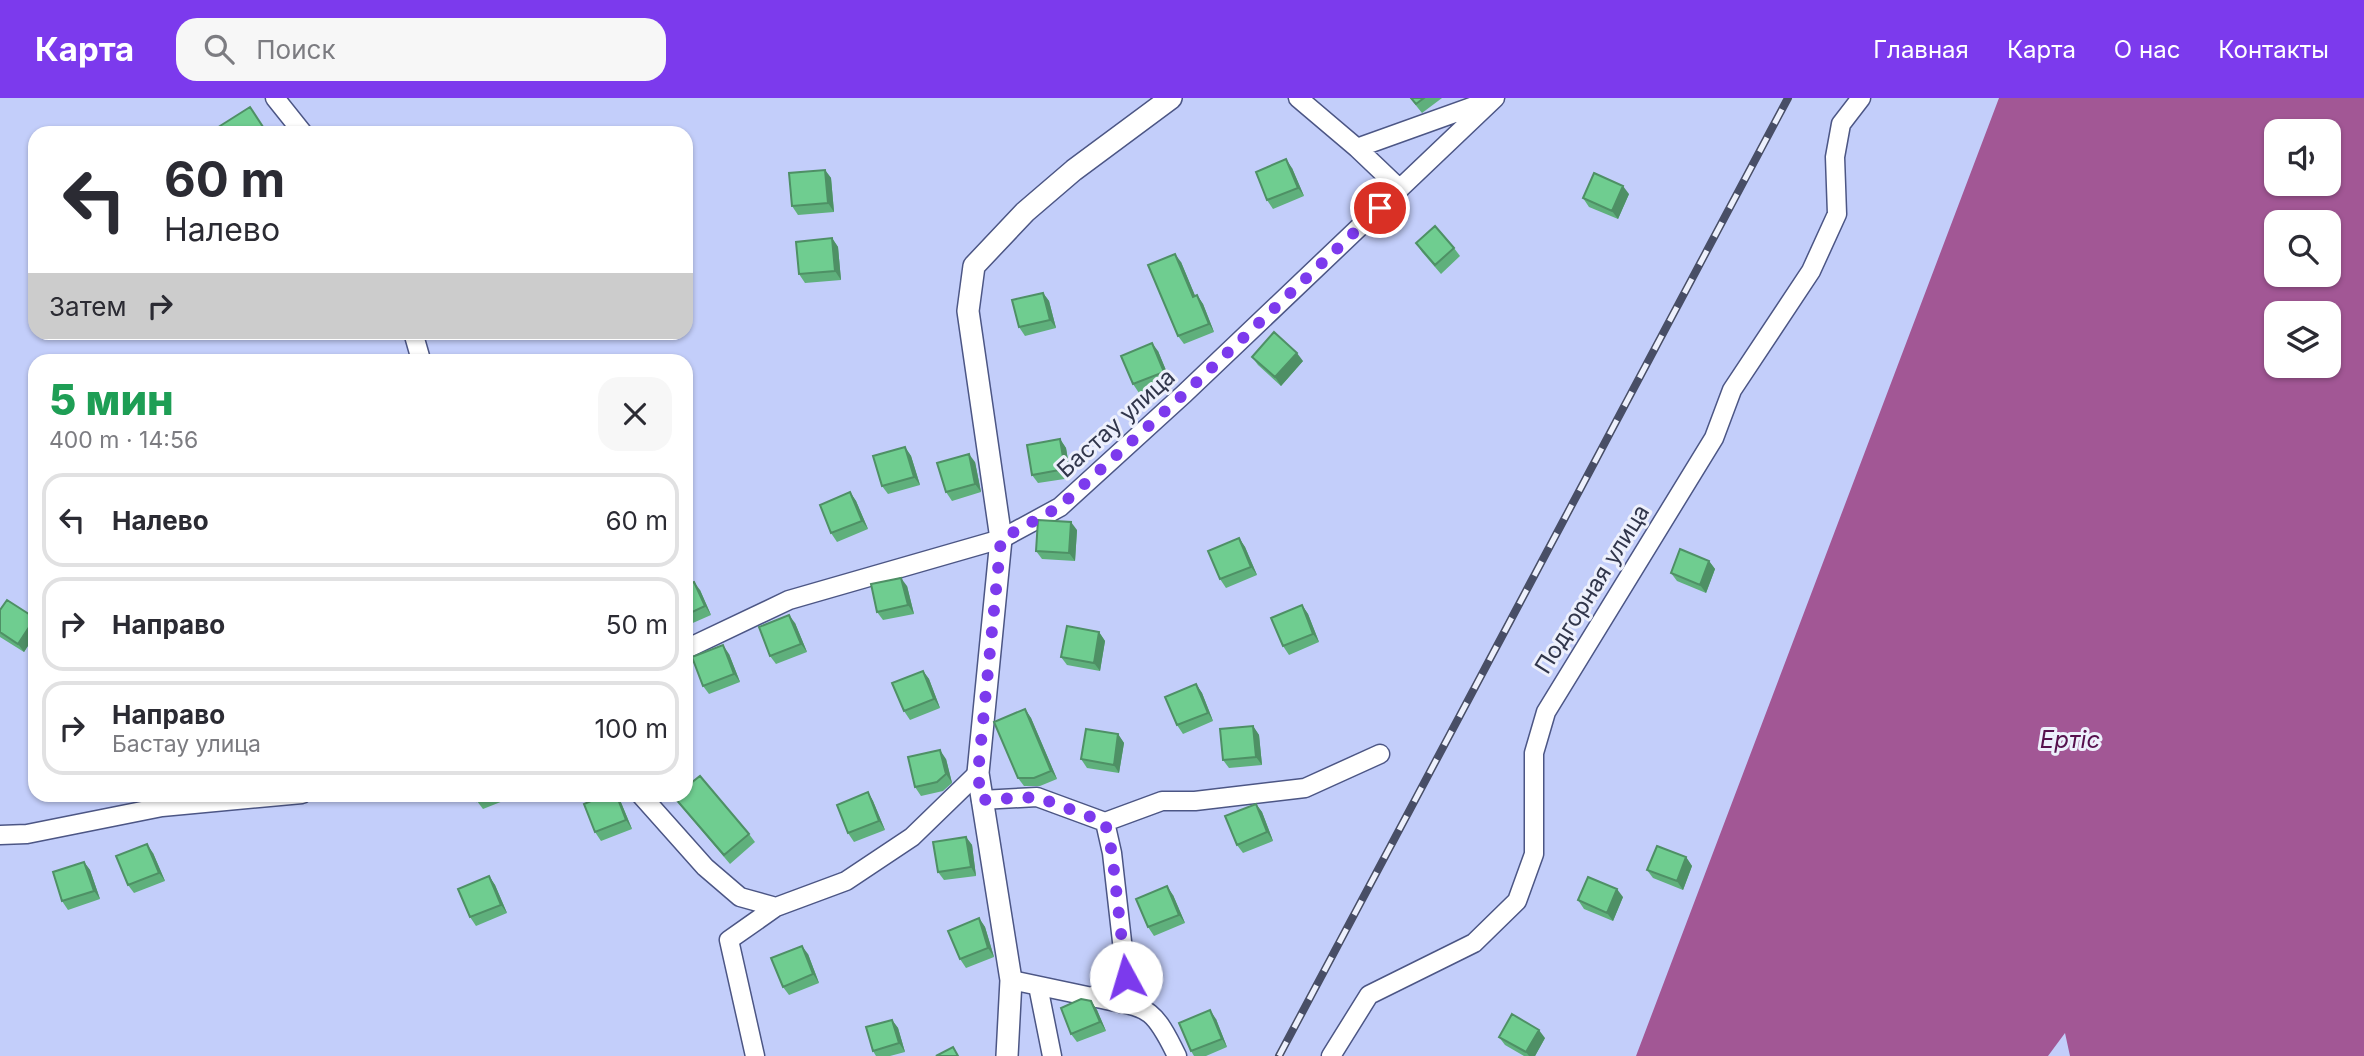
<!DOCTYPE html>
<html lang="ru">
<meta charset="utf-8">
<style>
:root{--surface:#fff;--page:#f7f7f7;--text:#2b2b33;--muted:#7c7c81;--line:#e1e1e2;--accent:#7c3aed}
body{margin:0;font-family:Inter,sans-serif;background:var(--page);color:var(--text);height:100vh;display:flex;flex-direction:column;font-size:26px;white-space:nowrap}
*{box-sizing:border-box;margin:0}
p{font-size:23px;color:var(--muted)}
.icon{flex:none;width:38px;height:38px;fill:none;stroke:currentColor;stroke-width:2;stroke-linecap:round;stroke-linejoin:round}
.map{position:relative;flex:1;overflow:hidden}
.panel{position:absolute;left:28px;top:256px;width:665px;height:448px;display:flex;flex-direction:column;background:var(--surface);border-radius:21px;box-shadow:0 2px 5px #0004}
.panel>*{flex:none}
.hud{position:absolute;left:28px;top:28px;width:665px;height:214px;border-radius:21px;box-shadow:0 2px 5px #0004;background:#fff;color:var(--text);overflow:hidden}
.buttons{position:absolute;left:2264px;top:21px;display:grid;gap:14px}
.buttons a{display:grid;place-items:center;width:77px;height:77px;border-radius:14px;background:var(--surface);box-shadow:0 2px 5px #0004;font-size:35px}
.pin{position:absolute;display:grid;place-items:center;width:60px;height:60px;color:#fff;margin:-30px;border:4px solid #fff;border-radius:50%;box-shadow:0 2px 7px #0007}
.me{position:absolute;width:77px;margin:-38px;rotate:354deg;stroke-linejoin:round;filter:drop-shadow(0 0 5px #0008)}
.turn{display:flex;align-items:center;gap:24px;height:147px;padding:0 21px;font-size:32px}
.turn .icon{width:91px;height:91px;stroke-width:2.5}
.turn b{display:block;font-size:49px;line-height:60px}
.then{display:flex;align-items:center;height:66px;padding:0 21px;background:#0003;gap:14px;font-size:26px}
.round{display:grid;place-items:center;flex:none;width:74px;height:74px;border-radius:21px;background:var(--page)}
.headline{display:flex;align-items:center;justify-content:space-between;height:119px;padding:0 21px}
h1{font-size:42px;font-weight:800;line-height:52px;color:#1e9e55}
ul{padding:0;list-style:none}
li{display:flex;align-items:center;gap:21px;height:94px;margin:0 14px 10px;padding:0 7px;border:4px solid var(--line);border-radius:21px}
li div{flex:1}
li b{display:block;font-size:26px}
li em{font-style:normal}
header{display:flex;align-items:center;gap:42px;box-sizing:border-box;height:98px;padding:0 35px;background:var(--accent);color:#fff}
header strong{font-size:33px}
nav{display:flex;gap:38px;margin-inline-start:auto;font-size:24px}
.search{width:490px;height:63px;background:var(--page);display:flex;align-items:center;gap:18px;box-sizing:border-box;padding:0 24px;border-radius:21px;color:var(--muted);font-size:26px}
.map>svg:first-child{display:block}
.water{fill:#a25795;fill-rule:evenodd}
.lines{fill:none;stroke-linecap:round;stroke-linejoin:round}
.minor-casing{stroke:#4c5685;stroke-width:21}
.tertiary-casing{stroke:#4c5685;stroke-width:24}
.minor{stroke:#fff;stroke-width:18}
.tertiary{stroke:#fff;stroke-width:21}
.rail-casing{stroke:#484e66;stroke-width:8}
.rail{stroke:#edf0fc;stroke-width:5;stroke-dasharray:16;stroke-linecap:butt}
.wall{fill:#5fb07c}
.shaded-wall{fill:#4e9065}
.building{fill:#6fcd90;stroke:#4e9065;stroke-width:2}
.route{stroke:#7c3aed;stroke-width:12;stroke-dasharray:0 21.6}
.labels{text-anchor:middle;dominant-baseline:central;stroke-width:6;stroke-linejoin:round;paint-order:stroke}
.street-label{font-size:23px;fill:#31364b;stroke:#edf0fc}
.water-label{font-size:24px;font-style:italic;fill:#56104d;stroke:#edf0fc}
</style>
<header>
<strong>Карта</strong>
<div class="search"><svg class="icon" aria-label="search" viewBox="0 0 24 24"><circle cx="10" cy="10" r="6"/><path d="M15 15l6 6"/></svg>Поиск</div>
<nav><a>Главная</a><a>Карта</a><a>О нас</a><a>Контакты</a></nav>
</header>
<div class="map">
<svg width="2364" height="958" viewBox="0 0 2364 958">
<rect width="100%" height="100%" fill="#c3cefa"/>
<!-- water -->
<path class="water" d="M1999 0H2364V958H2070L2065 935 2048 958H1636ZM2277 33H2329V86H2277ZM2277 124H2329V177H2277ZM2277 215H2329V268H2277Z"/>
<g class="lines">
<defs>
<path id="minor" d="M275 0 303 35
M1298 0 1357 50 1488 3
M1357 50 1400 91
M413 234 421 262
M686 551 789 502 1001 441 1060 409 1184 296 1495 0
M640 696 705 769 740 799 776 809 846 783 912 739 978 675
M981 702 1037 699 1105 724 1162 703H1195L1305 690 1380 656
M0 737 27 736 162 709 302 696
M1011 882 1092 899 1126 879 1112 755 1105 724
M1038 888 1052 958
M1092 899C1147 911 1151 904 1177 958
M755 958 729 842 776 809
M1331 958 1369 897 1474 845 1517 803 1534 756V655L1546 614 1714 340 1732 292 1811 173 1837 116 1835 59 1841 26 1861 0"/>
<path id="tertiary" d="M1007 958 1011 882 978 675 1001 441 968 213 974 168 1025 114 1074 72 1171 0"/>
</defs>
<!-- minor casing -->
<use href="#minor" class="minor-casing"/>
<!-- tertiary casing -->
<use href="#tertiary" class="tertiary-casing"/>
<!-- minor -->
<use href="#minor" class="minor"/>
<!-- tertiary -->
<use href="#tertiary" class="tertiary"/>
<defs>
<path id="rail" d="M1279 958 1788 0"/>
</defs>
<!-- rail casing -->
<use href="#rail" class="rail-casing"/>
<!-- rail -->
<use href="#rail" class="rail"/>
</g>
<!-- wall -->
<path class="wall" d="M1410 0H1442L1422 15Z
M1292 70 1304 98 1273 111 1267 102Z
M825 72 831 80 834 114 798 117 792 108Z
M1629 96 1618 121 1589 109 1583 100Z
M832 140 838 149 841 182 805 185 799 176Z
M1416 145 1454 150 1460 158 1441 176 1422 154Z
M1181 164 1195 198 1197 197 1203 206 1214 234 1184 246 1178 238Z
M1043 195 1049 203 1056 230 1025 238 1019 229Z
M1158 253 1170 282 1139 295 1133 286Z
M1252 259 1303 263 1281 288 1258 267Z
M686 310 692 325 686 327Z
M1060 341 1066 350 1071 380 1038 385 1032 377Z
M905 349 911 358 920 387 888 396 882 388Z
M975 364 981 394 952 403 946 394Z
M850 394 856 403 868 431 837 444 831 435Z
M1077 432 1075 463 1042 461 1036 453Z
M1239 440 1245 449 1257 477 1226 490 1220 481Z
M1709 463 1715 471 1706 495 1677 483 1671 475Z
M686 487 700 492 711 517 686 528Z
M907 488 914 516 883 522 877 514Z
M7 502 35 521V537L24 554 0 539V512Z
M1302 507 1308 516 1319 544 1289 557 1283 548Z
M795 525 807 554 776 566 770 558Z
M1099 534 1105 543 1100 573 1067 567 1061 559Z
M729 556 740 584 709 596 703 588Z
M923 573 929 581 940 610 910 622 904 613Z
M1196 586 1202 595 1213 623 1183 636 1177 627Z
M1025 611 1031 620 1057 681 1040 688H1024L1018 680Z
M1253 628 1259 637 1262 667 1229 670 1223 662Z
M1118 636 1124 645 1119 675 1087 670 1081 661Z
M946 661 952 685 943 693 921 698 915 689Z
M868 694 873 703 885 732 854 744 848 735Z
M474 696H512L513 699 483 711 477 703Z
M674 699 749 736 755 744 730 766 680 707Z
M620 702 632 731 601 743 595 734Z
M1256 706 1262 714 1273 743 1243 755 1237 747Z
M966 739 972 747 976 778 944 782 938 774Z
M153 755 165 783 134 795 128 787Z
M1686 759 1692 768 1683 792 1653 780 1647 772Z
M84 764 90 772 100 801 68 812 62 803Z
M489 778 495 787 507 815 476 828 470 819Z
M1173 797 1185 825 1154 838 1148 829Z
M1623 799 1613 823 1584 811 1578 802Z
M979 820 985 829 994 859 966 870 960 861Z
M808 856 819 885 789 897 783 889Z
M1091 903 1097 912 1106 933 1077 944 1071 936Z
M1216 921 1227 949 1206 958H1194L1191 953Z
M892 922 898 930 905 954 890 958H876L873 953Z
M1499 939 1545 940 1535 958H1524L1505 947Z"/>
<!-- shaded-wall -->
<path class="shaded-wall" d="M1286 61 1292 70 1304 98 1298 90Z
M825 72 831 80 834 114 828 105Z
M1623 88 1629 96 1618 121 1612 113Z
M832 140 838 149 841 182 835 173Z
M1175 156 1181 164 1199 207 1193 199Z
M1043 195 1049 203 1056 230 1050 222Z
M1197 197 1203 206 1214 234 1209 226Z
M1152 245 1158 253 1170 282 1164 274Z
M1297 255 1303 263 1281 288 1275 279Z
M686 310 692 325 686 316Z
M1060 341 1066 350 1071 380 1065 371Z
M905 349 911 358 920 387 914 379Z
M969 356 975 364 981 394 975 386Z
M850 394 856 403 868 431 862 423Z
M1071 424 1077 432 1075 463 1069 455Z
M1239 440 1245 449 1257 477 1251 469Z
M1709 463 1715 471 1706 495 1700 487Z
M901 480 907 488 914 516 908 507Z
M694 484 700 492 711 517 705 508Z
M1302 507 1308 516 1319 544 1313 536Z
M789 517 795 525 807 554 801 546Z
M35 520V537L24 554 18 546Z
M1099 534 1105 543 1100 573 1094 565Z
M723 547 729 556 740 584 734 576Z
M923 573 929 581 940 610 934 601Z
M1196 586 1202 595 1213 623 1208 615Z
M1025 611 1031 620 1057 681 1051 673Z
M1253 628 1259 637 1262 667 1256 659Z
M1118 636 1124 645 1119 675 1114 667Z
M940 652 946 661 952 685 946 676Z
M868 694 873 703 885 732 879 723Z
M616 696 620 702 632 731 626 722Z
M1256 706 1262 714 1273 743 1267 734Z
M966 739 972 747 976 778 971 769Z
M147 746 153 755 165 783 159 775Z
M1686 759 1692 768 1683 792 1677 783Z
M84 764 90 772 100 801 94 793Z
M489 778 495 787 507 815 501 807Z
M1167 788 1173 797 1185 825 1179 817Z
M1617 791 1623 799 1613 823 1607 815Z
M979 820 985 829 994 859 988 850Z
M802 848 808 856 819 885 813 876Z
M1091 903 1097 912 1106 933 1100 924Z
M1210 912 1216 921 1227 949 1222 941Z
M892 922 898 930 905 954 899 945Z
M1539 932 1545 940 1535 958H1529L1526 954Z"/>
<!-- building -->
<path class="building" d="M1411 0H1424L1416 6Z
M250 9 267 35H209Z
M1286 61 1298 90 1267 102 1256 74Z
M825 72 828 105 792 108 789 75Z
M1594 75 1623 88 1612 113 1583 100Z
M1435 128 1454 150 1435 167 1416 145Z
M832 140 835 173 799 176 796 144Z
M1175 156 1193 199 1197 197 1209 226 1178 238 1148 167Z
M1043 195 1050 222 1019 229 1012 202Z
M1274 234 1297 255 1275 279 1252 259Z
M1152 245 1164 274 1133 286 1121 258Z
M1060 341 1065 371 1032 377 1027 347Z
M905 349 914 379 882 388 873 358Z
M969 356 975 386 946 394 937 365Z
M850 394 862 423 831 435 820 407Z
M1038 422 1071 424 1069 455 1036 453Z
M1239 440 1251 469 1220 481 1208 453Z
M1680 451 1709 463 1700 487 1671 475Z
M901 480 908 507 877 514 871 486Z
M694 484 705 508 686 517V487Z
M7 502 35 520 18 546 0 534V512Z
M1302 507 1313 536 1283 548 1271 520Z
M789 517 801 546 770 558 759 529Z
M1067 528 1099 534 1094 565 1061 559Z
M723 547 734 576 703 588 692 559Z
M923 573 934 601 904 613 892 585Z
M1196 586 1208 615 1177 627 1165 599Z
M1025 611 1051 673 1034 680H1018L994 624Z
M1253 628 1256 659 1223 662 1220 631Z
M1086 631 1118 636 1114 667 1081 661Z
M940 652 946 676 937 684 915 689 908 659Z
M700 678 749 736 724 757 674 699 677 696H686V689Z
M868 694 879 723 848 735 837 707Z
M474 696H493L477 703Z
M607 696H616L626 722 595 734 584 706Z
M1256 706 1267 734 1237 747 1225 718Z
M966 739 971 769 938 774 933 744Z
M147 746 159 775 128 787 116 758Z
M1657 748 1686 759 1677 783 1647 772Z
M84 764 94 793 62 803 53 774Z
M489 778 501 807 470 819 458 791Z
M1588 779 1617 791 1607 815 1578 802Z
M1167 788 1179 817 1148 829 1136 801Z
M979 820 988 850 960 861 948 833Z
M802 848 813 876 783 889 771 860Z
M1081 901 1091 903 1100 924 1071 936 1061 910Z
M1210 912 1222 941 1191 953 1179 925Z
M1512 916 1539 932 1526 954 1499 939Z
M892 922 899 945 873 953 866 929Z
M953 949 958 958H936Z"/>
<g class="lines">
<!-- route -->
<path class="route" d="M1126 879 1112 755 1105 724 1037 699 981 702 978 675 1001 441 1059 409 1184 296 1380 110"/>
</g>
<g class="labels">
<!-- street labels -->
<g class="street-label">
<text transform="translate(1116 325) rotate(-42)">Бастау улица</text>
<text transform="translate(1592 491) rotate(-58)">Подгорная улица</text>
</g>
<!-- water labels -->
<g class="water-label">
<text x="2070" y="641">Ертіс</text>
</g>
</g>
</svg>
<div class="buttons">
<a><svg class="icon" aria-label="sound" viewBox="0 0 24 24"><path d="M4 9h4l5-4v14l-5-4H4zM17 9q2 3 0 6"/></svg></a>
<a><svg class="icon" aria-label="search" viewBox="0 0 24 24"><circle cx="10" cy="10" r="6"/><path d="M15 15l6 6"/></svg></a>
<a><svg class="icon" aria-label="layers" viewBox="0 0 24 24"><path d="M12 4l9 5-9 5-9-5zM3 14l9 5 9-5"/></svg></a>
</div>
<div class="pin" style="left:1380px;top:110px;background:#d93025"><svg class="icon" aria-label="arrive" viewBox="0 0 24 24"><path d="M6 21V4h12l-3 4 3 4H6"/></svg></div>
<svg class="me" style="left:1126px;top:879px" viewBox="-20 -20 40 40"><circle r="19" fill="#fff"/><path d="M0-13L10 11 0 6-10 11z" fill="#7c3aed"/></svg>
<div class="hud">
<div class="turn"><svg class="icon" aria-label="left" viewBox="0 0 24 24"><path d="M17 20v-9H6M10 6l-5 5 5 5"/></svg><div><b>60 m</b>Налево</div></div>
<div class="then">Затем<svg class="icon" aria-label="right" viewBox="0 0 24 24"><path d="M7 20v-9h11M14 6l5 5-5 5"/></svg></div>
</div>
<section class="panel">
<div class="headline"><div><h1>5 мин</h1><p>400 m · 14:56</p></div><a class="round"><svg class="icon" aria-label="close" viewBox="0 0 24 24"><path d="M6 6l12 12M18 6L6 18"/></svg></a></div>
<ul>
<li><svg class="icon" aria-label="left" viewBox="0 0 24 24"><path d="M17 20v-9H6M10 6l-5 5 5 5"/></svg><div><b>Налево</b></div><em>60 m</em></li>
<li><svg class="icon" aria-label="right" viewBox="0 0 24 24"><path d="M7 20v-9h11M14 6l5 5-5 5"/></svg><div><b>Направо</b></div><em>50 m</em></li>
<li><svg class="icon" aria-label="right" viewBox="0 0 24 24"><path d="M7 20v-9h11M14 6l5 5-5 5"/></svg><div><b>Направо</b><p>Бастау улица</p></div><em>100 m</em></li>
</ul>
</section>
</div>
